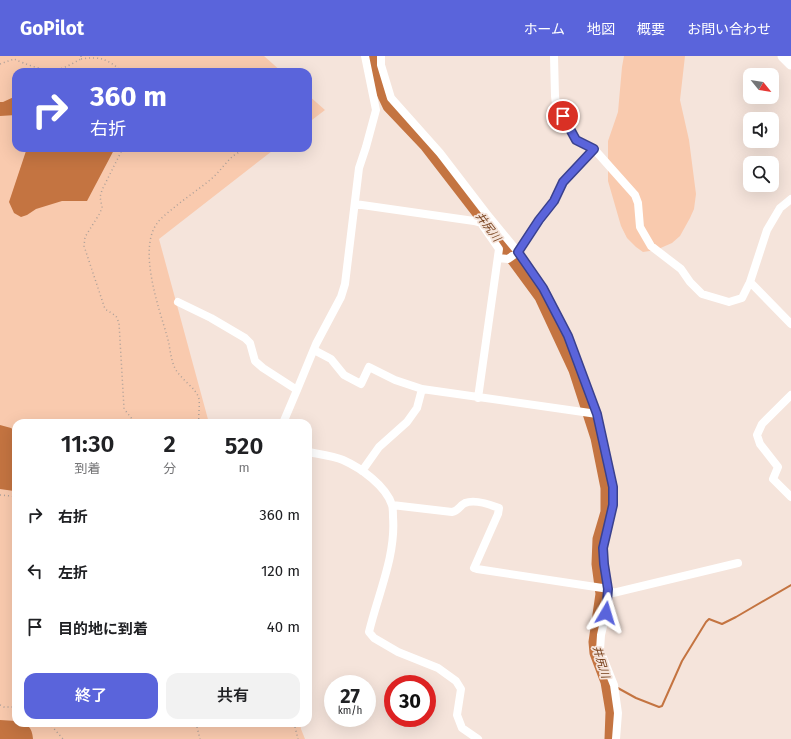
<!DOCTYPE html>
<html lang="ja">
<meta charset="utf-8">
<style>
:root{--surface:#fff;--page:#f2f2f2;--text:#202124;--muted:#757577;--accent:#5a64db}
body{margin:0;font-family:"Fira Sans","Noto Sans JP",sans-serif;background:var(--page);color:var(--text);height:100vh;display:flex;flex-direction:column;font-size:15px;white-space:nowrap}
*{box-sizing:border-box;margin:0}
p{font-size:13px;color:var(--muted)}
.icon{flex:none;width:22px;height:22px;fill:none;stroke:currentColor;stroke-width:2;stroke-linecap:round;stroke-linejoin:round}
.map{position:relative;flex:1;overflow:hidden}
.sheet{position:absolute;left:12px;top:363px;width:300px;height:308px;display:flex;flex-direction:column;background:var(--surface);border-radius:12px;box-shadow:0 4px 16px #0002}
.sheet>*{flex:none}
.guide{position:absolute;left:12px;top:12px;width:300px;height:84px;border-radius:12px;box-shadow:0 4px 16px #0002;background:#5a64db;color:#fff;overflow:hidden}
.needle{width:26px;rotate:120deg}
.buttons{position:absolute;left:743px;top:12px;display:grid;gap:8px}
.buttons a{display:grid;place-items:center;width:36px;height:36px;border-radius:8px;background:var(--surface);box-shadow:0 4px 16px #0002;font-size:20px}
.speed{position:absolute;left:324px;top:619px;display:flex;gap:8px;font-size:20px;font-weight:700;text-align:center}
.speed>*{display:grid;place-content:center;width:52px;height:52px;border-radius:50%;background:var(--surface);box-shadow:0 4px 16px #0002;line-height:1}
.speed small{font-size:10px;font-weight:400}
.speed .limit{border:6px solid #d22;background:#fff;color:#111}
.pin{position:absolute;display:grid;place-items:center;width:34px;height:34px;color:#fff;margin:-17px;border:2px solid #fff;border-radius:50%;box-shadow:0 1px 4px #0007}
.me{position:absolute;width:44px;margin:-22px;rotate:7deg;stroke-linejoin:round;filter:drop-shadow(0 0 3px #0008)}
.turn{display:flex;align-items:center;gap:14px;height:84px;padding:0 12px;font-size:18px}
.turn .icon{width:52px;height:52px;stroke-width:2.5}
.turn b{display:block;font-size:28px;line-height:34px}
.eta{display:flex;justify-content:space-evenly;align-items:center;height:68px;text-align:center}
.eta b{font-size:24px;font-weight:600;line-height:28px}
.primary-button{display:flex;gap:8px;margin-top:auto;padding:8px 12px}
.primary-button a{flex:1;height:46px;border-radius:12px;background:var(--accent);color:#fff;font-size:16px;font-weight:600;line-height:46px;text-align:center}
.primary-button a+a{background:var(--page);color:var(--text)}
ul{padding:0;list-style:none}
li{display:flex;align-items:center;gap:12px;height:56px;padding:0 12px}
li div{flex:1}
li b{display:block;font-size:15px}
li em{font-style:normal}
header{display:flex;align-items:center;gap:24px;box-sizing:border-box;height:56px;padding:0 20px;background:var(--accent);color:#fff}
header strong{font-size:19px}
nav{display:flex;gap:22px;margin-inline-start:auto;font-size:14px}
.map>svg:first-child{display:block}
.green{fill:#f9caae}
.water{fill:#c47441}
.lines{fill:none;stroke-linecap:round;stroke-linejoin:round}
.stream{stroke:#c47441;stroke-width:2}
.river{stroke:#c47441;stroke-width:13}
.path{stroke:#ada099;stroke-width:1.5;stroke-dasharray:1 3;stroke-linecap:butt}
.street{stroke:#fff;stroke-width:8}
.secondary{stroke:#fff;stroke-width:11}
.route-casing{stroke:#3a418e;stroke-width:10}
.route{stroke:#5a64db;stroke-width:7}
.labels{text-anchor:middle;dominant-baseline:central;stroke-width:3.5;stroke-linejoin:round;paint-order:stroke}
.water-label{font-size:11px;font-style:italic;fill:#77411c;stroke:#f5e4db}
</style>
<header>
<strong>GoPilot</strong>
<nav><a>ホーム</a><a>地図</a><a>概要</a><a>お問い合わせ</a></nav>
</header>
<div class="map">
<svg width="791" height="683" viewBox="0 0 791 683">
<rect width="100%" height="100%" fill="#f5e4db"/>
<!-- green -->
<path class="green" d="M0 0H264L282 16H16V92H276L159 183 209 367H16V667H300L301 673 305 683H0Z
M624 0H685L680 44 689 84 696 138 694 153 690 162 680 180 672 187 656 194 643 196 636 191 627 182 621 170 608 125V85L618 56 622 11Z
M308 39 325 54 308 67Z"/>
<!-- water -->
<path class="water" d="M16 40V59L0 60V46H3Z
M27 92H115L87 145H62L36 153 27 159 21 161 14 157 9 146Z
M0 369 11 372 16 376V432L14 435 0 433Z
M0 664 16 665V667C28 667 32 671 33 683H0Z"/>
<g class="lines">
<!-- stream -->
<path class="stream" d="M616 631 636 642 659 651 662 650 682 605 706 566 709 563 722 568 736 561 791 529"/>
<!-- river -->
<path class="river" d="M376 0 374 6 379 29 389 50 426 89 494 177 541 241 575 314 597 382 607 432V456L599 483 598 508 602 538 595 586 596 597 607 626 612 656 611 683"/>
<!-- path -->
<path class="path" d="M81 3C101 0 107 3 123 16
M0 8 14 3C25 8 43 15 54 14 64 13 73 7 81 3V0
M123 92 102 134 100 141 102 151 100 157 85 181 84 190 105 253 116 260 119 267 124 352C127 358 132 361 134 367
M199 367C198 359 200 351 199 343 197 332 179 323 174 310 170 300 170 290 167 280 159 252 137 192 158 166 163 160 170 155 176 150 187 141 199 133 210 124 219 117 225 107 233 100 237 97 242 95 246 92
M0 439 12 440 16 442
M0 649 4 651H16
M49 667 63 683
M196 667 200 683
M294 667 298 683"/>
<!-- street -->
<path class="street" d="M381 0V9L391 42 440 97 486 157 518 196 543 232 568 280 597 358 613 431V449L603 492 604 508 609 533 606 557 601 579 600 594 614 629 618 657 616 683
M554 0 555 40 556 48 576 84 594 93 635 139 638 147 640 171 651 190 681 213 690 226 702 238 729 246 742 242 750 226 767 174 780 152 791 143
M355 148 474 165 481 167 499 193 478 342
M498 202 508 203 518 196 554 145 563 126 594 93
M750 226 791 268
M178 246 211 262 245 282 250 287 255 305 263 312 297 334
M314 294 331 303 344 319 361 328 369 311 395 324 422 333 597 358
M791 339 762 368 757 379 760 388 778 411 773 423 791 441
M283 367 297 334 316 288 341 241 345 228 359 112 366 91 376 54 365 0
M308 396C318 398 334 400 343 404 361 412 386 430 392 449 393 452 393 457 393 461 396 500 378 538 369 576L374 582 398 596 438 612 456 625 461 633 457 659 462 672 478 683
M362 415 379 391 407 366 417 352 422 333
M392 449 452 456C459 455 459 450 465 447 475 443 489 448 499 452L498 458 474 512 477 513 609 533 613 537 738 507"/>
<!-- secondary -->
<path class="secondary" d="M783 0 791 8"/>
</g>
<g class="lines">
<defs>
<path id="route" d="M563 60 576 84 594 93 563 126 554 145 539 164 518 196 543 232 568 280 597 358 613 431V449L603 492 604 508 608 533 606 557"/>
</defs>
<!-- route casing -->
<use href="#route" class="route-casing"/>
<!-- route -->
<use href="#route" class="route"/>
</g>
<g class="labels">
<!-- water labels -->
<g class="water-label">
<text transform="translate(488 171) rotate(53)">井尻川</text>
<text transform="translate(601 606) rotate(74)">井尻川</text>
</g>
</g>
</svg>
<div class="buttons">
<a><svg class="needle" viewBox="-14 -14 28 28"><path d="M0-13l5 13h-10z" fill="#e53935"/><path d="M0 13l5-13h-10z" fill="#757577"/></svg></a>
<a><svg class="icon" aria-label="sound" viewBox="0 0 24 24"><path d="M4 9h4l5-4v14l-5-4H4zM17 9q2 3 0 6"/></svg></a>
<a><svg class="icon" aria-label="search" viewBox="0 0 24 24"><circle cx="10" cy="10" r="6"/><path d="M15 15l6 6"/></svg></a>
</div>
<div class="speed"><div>27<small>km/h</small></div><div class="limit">30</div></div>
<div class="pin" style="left:563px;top:60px;background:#d93025"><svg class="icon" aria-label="arrive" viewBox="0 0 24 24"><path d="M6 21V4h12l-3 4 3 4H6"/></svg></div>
<svg class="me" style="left:606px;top:557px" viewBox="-20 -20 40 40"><path d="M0-17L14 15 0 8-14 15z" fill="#5a64db" stroke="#fff" stroke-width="4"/></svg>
<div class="guide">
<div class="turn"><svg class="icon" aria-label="right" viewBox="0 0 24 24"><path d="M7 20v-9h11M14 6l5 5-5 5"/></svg><div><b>360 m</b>右折</div></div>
</div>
<section class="sheet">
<div class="eta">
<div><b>11:30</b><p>到着</p></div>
<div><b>2</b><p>分</p></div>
<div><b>520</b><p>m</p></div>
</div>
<ul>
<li><svg class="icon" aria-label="right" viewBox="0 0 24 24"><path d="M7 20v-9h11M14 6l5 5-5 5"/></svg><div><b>右折</b></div><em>360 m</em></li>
<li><svg class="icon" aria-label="left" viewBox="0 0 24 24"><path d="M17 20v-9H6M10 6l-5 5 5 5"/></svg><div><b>左折</b></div><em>120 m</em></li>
<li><svg class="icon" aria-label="arrive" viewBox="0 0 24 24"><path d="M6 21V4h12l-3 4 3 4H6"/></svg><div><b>目的地に到着</b></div><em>40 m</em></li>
</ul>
<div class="primary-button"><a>終了</a><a>共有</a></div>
</section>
</div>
